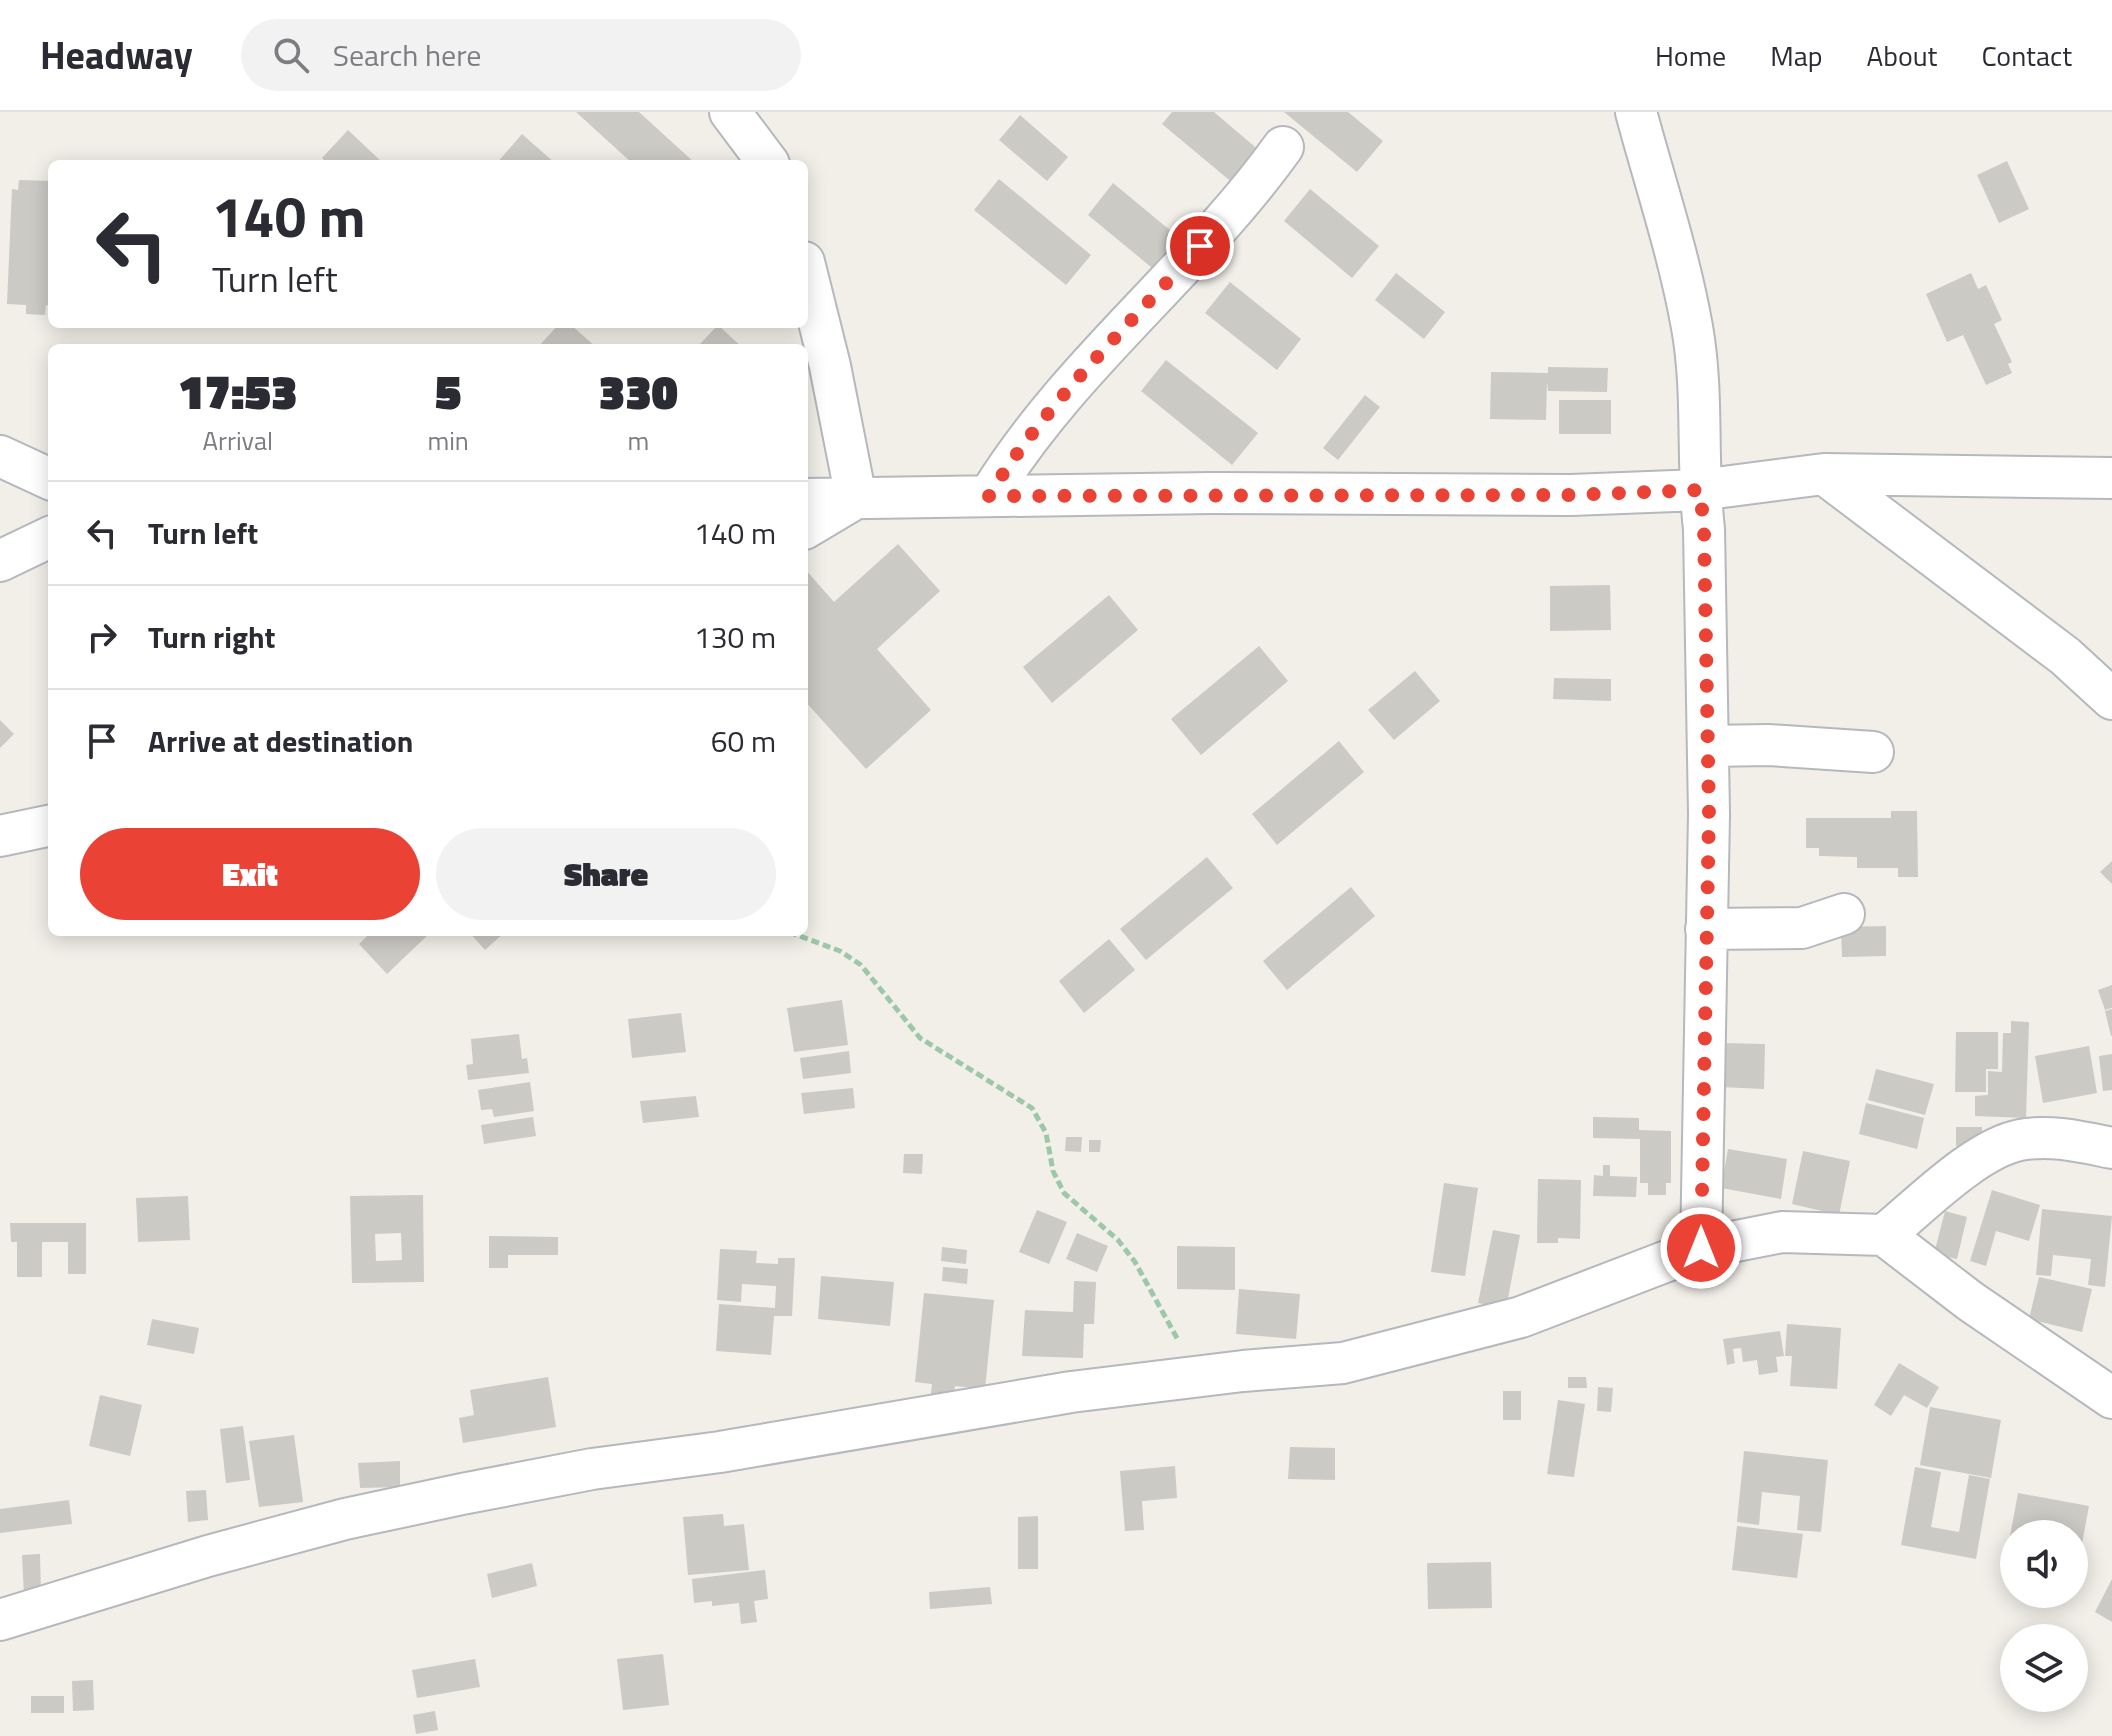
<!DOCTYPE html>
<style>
:root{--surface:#fff;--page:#f2f2f3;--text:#2b2b33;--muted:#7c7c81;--line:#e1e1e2;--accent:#ea4335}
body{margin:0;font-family:"Titillium Web",sans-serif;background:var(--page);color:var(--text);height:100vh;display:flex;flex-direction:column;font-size:30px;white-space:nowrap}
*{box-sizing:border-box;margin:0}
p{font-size:26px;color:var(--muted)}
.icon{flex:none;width:44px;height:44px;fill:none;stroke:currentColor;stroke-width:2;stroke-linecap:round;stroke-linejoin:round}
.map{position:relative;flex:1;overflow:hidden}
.panel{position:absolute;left:48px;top:232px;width:760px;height:592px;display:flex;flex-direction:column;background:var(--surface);border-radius:12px;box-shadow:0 4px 20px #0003}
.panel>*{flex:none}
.guide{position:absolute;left:48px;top:48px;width:760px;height:168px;border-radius:12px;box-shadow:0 4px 20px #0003;background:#fff;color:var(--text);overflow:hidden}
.controls{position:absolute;left:2000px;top:1408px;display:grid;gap:16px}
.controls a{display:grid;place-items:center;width:88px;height:88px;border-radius:50%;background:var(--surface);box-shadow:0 4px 20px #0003;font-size:40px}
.pin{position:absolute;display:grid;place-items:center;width:68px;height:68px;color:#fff;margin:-34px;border:4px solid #fff;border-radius:50%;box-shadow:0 2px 8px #0007}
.me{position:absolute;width:88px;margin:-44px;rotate:0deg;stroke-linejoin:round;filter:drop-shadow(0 0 6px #0008)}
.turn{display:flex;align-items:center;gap:28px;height:168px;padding:0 32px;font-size:36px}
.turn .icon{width:104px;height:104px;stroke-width:2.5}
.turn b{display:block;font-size:56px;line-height:68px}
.eta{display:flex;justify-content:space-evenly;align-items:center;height:136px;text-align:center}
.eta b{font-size:48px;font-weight:800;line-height:56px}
.action{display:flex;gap:16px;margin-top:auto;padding:16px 32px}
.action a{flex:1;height:92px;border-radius:48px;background:var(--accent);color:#fff;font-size:32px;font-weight:800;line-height:92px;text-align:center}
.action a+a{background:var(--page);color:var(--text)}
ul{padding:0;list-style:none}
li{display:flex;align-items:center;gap:24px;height:104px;padding:0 32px;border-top:2px solid var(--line)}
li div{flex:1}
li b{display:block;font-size:30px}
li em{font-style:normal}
header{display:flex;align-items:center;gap:48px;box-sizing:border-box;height:112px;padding:0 40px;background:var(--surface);border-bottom:2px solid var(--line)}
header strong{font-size:38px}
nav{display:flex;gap:44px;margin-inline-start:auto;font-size:28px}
.search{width:560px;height:72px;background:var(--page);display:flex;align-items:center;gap:20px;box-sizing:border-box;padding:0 28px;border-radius:44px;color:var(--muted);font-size:30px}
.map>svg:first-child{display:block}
.building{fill:#cccac5;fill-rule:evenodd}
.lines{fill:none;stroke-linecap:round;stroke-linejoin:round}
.minor-casing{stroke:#b5b8bc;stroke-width:44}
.path{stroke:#9cc7a9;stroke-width:5;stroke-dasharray:8 4;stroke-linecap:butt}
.minor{stroke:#fff;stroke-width:40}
.route{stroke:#ea4335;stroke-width:14;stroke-dasharray:0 25.2}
</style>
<header>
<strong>Headway</strong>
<div class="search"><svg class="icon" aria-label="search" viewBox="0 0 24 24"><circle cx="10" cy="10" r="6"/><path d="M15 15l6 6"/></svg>Search here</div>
<nav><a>Home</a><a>Map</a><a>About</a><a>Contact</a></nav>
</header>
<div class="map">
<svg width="2112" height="1624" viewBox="0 0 2112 1624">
<rect width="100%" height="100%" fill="#f1efe8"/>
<!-- building -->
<path class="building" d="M576 0H639L696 52H633Z
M1172 0H1214L1261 40 1234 72 1162 12Z
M1284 0H1348L1383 29 1357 60Z
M1020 3 1068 45 1047 69 999 28Z
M348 18 384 52H328L322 46Z
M522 22 556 52H496Z
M2007 49 2029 97 1999 111 1977 63Z
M999 67 1091 143 1066 173 974 98Z
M19 68 52 69V194L46 193 45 203 26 202V193L7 192 12 77 18 78Z
M1113 71 1183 129 1157 160 1088 103Z
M1310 77 1379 134 1352 166 1284 109Z
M1396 161 1445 200 1424 227 1375 188Z
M1971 161 1978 177 1986 173 2002 208 1994 212 2012 250 2008 252 2012 261 1986 273 1963 223 1947 230 1926 182Z
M1230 170 1301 227 1277 258 1205 201Z
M559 212H570L597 236H537Z
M718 213 743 236H696Z
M1166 248 1258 321 1232 353 1141 279Z
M1548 255 1608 256 1607 280 1548 279 1547 270 1546 308 1490 307 1491 260 1548 261Z
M1365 283 1380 295 1338 348 1323 336Z
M1559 288H1611V322H1559Z
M898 432 940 479 877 537 931 598 866 657 804 588V456L834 490Z
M1610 473 1611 518 1550 519V474Z
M1109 483 1138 518 1052 591 1023 555Z
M1259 534 1288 569 1201 643 1171 607Z
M1415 559 1440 589 1394 628 1368 598Z
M1554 566 1611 567V589L1553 587Z
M0 608 14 622 0 636Z
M1339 629 1364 660 1277 733 1252 702Z
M1891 699H1917L1918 765H1898V756H1857V745L1819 744V736H1806V706H1891Z
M1207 745 1233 776 1146 848 1120 817Z
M2112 749V772L2100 760Z
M1351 775 1375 804 1287 878 1263 849Z
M1886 814V844L1842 845 1841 815Z
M371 820H431L387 862 359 832Z
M469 820H505L485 838Z
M1109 827 1135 858 1084 901 1059 869Z
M2112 873V896L2105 898 2098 878Z
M842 888 848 933 794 940 787 896Z
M2112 897V924H2111L2105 899Z
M681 901 686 940 632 946 628 907Z
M2011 909 2029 910 2026 1006 1975 1004V984L1988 983V959L2002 960 2003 921H2011Z
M1956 920H1998V957H1986V980H1955Z
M519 922 522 947 527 946 529 961 468 968 466 953 473 952 471 927Z
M1722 931 1765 932 1764 977 1720 975Z
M2089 934 2097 981 2043 991 2035 944Z
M849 939 851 961 803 967 800 946Z
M2112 942V978L2103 979 2099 944Z
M1876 957 1934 972 1925 1003 1868 988Z
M530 970 534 999 494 1005 492 997 481 998 478 978Z
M853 976 855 996 804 1002 801 981Z
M696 984 699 1005 643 1011 640 989Z
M1866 991 1924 1006 1917 1037 1859 1022Z
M533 1005 536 1024 484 1032 481 1013Z
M1593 1005 1639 1006V1018L1671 1019V1071H1666V1083H1648V1071H1640V1027L1593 1026Z
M1956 1015H1982V1033L1956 1034Z
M1066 1025H1082L1081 1040 1065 1039Z
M1089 1028H1101L1100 1040H1089Z
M1728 1037 1787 1047 1781 1087 1721 1076Z
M1803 1039 1850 1049 1839 1103 1792 1092Z
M904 1042H923L922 1062 903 1061Z
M1603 1053H1610V1064L1637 1065 1636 1085 1593 1084 1594 1063 1603 1064Z
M1538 1067 1581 1068 1580 1127 1558 1126V1131H1537Z
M1444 1071 1478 1076 1465 1164 1431 1160Z
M1992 1078 2040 1093 2029 1129 1996 1119 1986 1154 1970 1149Z
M423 1083 424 1170 352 1171 350 1084ZM401 1121 402 1148 376 1149 375 1122Z
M188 1084 190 1128 138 1130 136 1086Z
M2042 1097 2112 1104 2105 1175 2088 1173 2091 1147 2053 1143 2051 1164 2036 1163Z
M1037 1098 1067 1110 1049 1152 1019 1140Z
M1945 1099 1967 1105 1957 1147 1934 1142Z
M10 1111H86V1162H68V1130H42V1165H17V1130H11Z
M1493 1118 1520 1123 1506 1197 1478 1191Z
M1077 1121 1108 1134 1097 1160 1066 1147Z
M489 1124 558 1125V1143H508V1156H489Z
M1177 1134 1235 1135V1178L1177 1177Z
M942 1135 967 1138 966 1152 941 1149Z
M720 1137 757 1139 756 1151 778 1152V1146H795L792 1204H774L771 1243 716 1239 719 1192 775 1196 776 1174 742 1172 741 1190 717 1188Z
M943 1155 968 1157 967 1172 942 1169Z
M821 1164 894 1170 890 1214 818 1207Z
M2039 1165 2092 1177 2082 1220 2029 1207Z
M1074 1169 1096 1170 1094 1212H1084L1083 1246 1022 1244 1025 1198 1073 1200Z
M1239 1177 1300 1182 1296 1227 1236 1222Z
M924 1181 994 1188 985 1277 955 1274 953 1293 930 1291 932 1272 915 1270Z
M152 1207 199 1216 194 1242 147 1233Z
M1787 1212 1841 1216 1837 1277 1790 1274 1792 1244H1785Z
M1780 1219 1784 1244 1776 1245 1778 1260 1759 1263 1757 1248 1743 1250 1741 1236 1733 1237 1735 1251 1727 1253 1723 1227Z
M1899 1251 1939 1275 1927 1296 1904 1283 1891 1304 1874 1293Z
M548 1265 556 1315 463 1331 459 1306 474 1303 470 1278Z
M1568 1265H1586L1587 1276H1568Z
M1598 1275 1613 1276 1611 1300 1597 1299Z
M1503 1279H1521V1308H1503Z
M100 1283 142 1293 130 1344 89 1334Z
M1558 1288 1585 1292 1574 1365 1547 1362Z
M1930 1295 2001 1308 1991 1366 1920 1353Z
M243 1314 250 1368 226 1371 220 1317Z
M294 1323 303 1390 259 1395 249 1329Z
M1290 1335 1335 1336V1368L1288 1367Z
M1744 1339 1828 1348 1821 1420 1797 1418 1800 1384 1762 1380 1759 1413 1737 1410Z
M400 1349V1375L360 1376 358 1351Z
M1175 1354 1177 1386 1142 1389 1144 1418 1125 1419 1120 1359Z
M1915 1355 1941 1360 1931 1415 1959 1420 1969 1363 1990 1367 1976 1447 1901 1433Z
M206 1378 208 1408 188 1410 186 1379Z
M2018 1381 2089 1394 2081 1437 2074 1435V1422L2010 1424Z
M69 1388 72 1412 0 1421V1397Z
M723 1402 724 1414 744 1412 749 1458 688 1463 683 1405Z
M1038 1404V1457H1018V1405Z
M1737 1414 1803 1422 1797 1466 1732 1458Z
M40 1442 41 1484H24L22 1443Z
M1491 1450 1492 1496 1428 1497 1427 1451Z
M532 1451 537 1474 492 1486 487 1462Z
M765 1458 768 1487 754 1489 757 1510 741 1512 739 1491 712 1494V1489L694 1491 692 1467Z
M2112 1467V1510L2095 1500Z
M990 1475 992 1492 930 1497 929 1480Z
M663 1542 669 1593 623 1598 617 1547Z
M475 1547 480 1575 417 1586 412 1558Z
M93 1568 94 1598 73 1599 72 1569Z
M31 1584H64V1601H31Z
M435 1599 438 1618 416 1622 413 1603Z"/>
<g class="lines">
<defs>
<path id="minor" d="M730 0 769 52
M1636 0C1655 71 1679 142 1692 215 1704 282 1696 350 1704 417L1709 702 1701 1136
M804 150 830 254 856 386 804 417
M0 344 52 368
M1824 362 2065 544 2112 587
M989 384C1069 253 1194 159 1283 35
M804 387 1211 381 1571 383 1700 378 1824 362 2112 366
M0 449 52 424
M1708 634 1768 633 1873 640
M0 724 52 713
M1706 817 1802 816 1844 802
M1884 1123 1970 1189 2112 1286
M0 1508 208 1444 345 1407 462 1382 592 1357 720 1340 1071 1280 1243 1259 1343 1251 1521 1205 1701 1136 1782 1120 1884 1123C1920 1094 1975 1037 2020 1028 2050 1022 2082 1030 2112 1036"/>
</defs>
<!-- minor casing -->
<use href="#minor" class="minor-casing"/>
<!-- path -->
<path class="path" d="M789 820 840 839 861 853 920 926 1032 996 1046 1021 1053 1059 1064 1081 1118 1128 1135 1150 1178 1228"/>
<!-- minor -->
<use href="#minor" class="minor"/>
</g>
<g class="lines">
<!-- route -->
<path class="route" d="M1200 134C1127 216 1046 290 989 384L1571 383 1700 378 1704 417 1709 702 1701 1136"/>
</g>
</svg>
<div class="controls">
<a><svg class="icon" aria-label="sound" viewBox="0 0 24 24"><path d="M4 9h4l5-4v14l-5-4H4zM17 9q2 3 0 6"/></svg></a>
<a><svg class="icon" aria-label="layers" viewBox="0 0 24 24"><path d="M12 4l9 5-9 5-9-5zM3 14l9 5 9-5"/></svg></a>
</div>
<div class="pin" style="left:1200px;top:134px;background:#d93025"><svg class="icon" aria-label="arrive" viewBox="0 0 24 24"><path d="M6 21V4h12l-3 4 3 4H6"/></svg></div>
<svg class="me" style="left:1701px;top:1136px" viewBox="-20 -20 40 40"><circle r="17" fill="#ea4335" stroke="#fff" stroke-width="3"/><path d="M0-11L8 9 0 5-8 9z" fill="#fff"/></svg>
<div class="guide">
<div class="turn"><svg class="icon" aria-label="left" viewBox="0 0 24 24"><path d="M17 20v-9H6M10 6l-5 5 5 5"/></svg><div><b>140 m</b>Turn left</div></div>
</div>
<section class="panel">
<div class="eta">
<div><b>17:53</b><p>Arrival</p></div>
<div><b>5</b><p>min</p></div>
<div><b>330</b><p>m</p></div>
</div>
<ul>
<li><svg class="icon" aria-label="left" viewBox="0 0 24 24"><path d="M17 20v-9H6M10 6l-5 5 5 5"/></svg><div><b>Turn left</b></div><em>140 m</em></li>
<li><svg class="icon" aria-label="right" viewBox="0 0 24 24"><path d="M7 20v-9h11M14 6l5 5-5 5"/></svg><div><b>Turn right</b></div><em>130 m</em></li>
<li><svg class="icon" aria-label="arrive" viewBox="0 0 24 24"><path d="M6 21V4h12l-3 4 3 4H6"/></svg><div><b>Arrive at destination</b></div><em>60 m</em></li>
</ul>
<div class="action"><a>Exit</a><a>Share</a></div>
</section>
</div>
